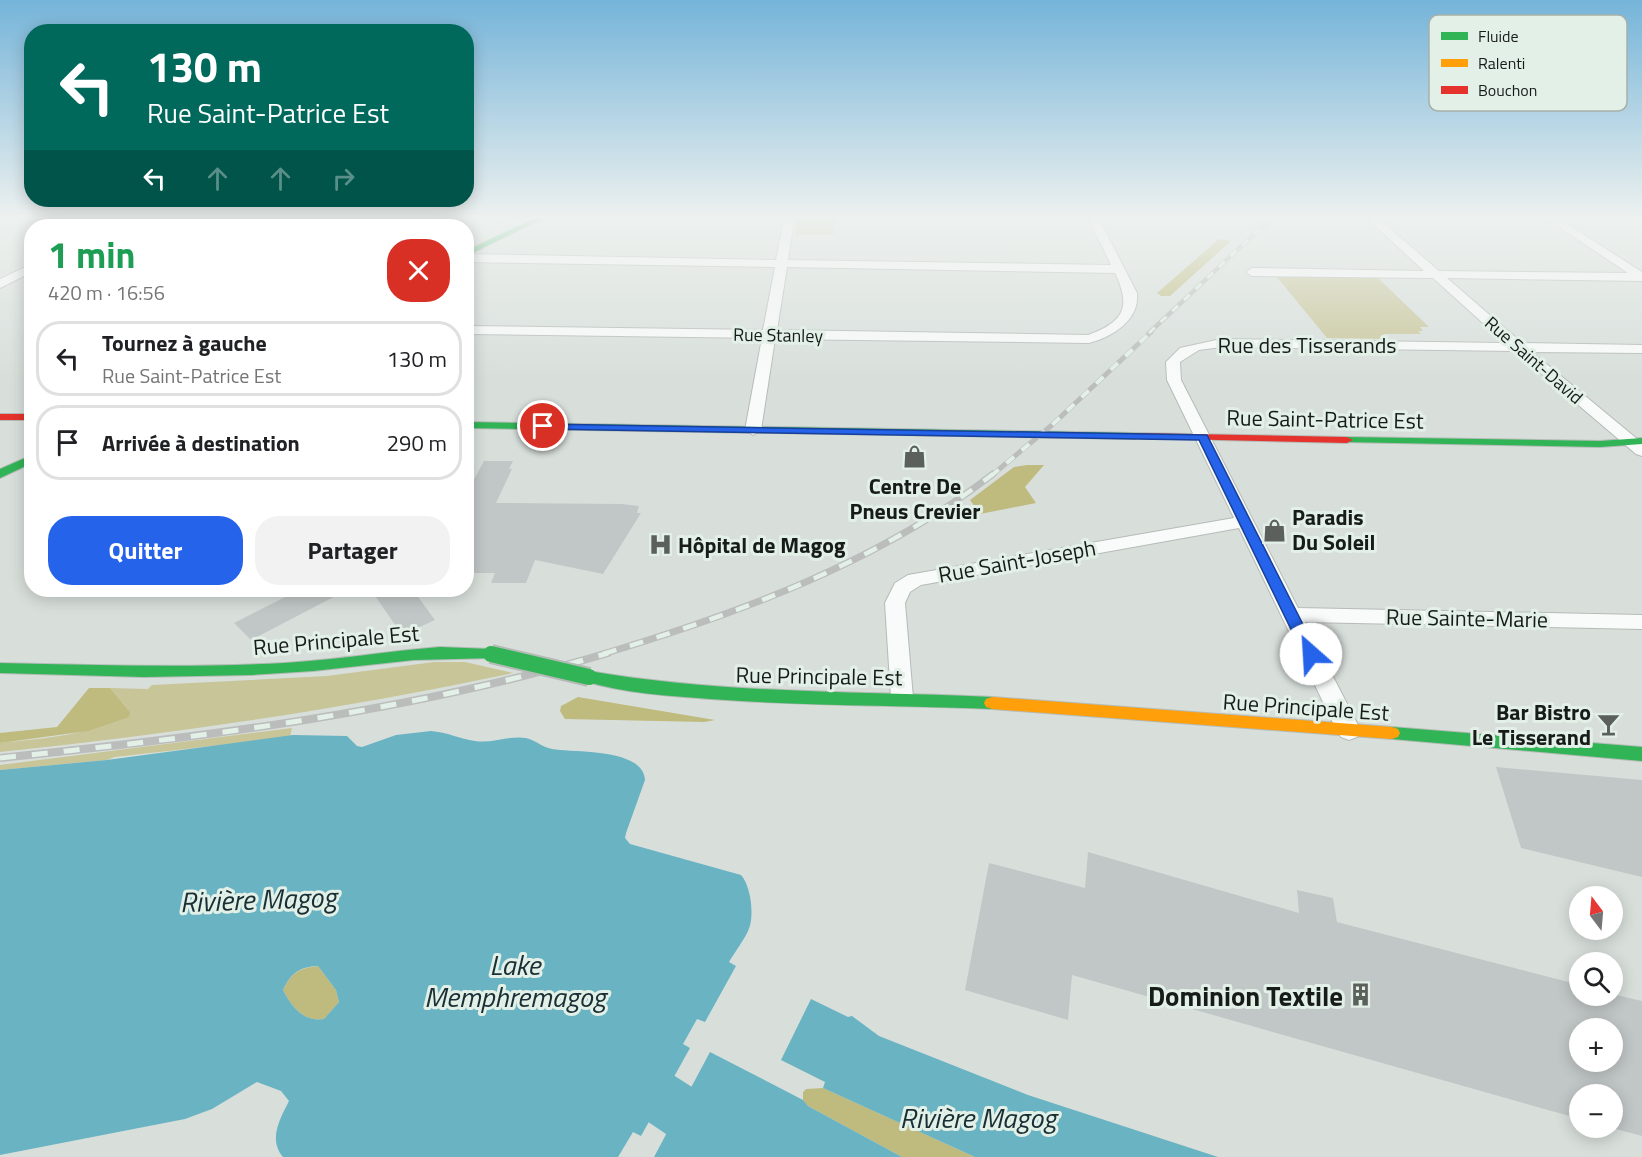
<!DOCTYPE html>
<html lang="fr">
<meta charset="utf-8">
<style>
:root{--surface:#fff;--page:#f2f2f2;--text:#202124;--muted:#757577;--line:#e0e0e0;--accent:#2563eb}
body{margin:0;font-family:"Titillium Web",sans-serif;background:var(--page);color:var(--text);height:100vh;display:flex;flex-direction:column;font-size:22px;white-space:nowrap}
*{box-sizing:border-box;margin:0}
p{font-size:20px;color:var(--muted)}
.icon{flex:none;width:33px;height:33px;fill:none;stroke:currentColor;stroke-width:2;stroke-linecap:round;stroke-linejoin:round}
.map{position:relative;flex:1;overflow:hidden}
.sheet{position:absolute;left:24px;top:219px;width:450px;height:378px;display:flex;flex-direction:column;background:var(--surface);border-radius:24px;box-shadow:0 3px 15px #0003}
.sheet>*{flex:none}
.hud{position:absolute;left:24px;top:24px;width:450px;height:183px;border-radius:24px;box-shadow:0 3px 15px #0003;background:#00695c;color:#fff;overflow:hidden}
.needle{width:39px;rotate:344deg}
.controls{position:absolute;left:1569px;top:886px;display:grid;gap:12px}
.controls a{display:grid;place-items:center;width:54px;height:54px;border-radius:50%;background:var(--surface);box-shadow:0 3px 15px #0003;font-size:30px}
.pin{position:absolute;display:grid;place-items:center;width:51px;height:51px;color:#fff;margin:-26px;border:3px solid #fff;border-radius:50%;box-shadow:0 2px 6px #0007}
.me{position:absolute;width:66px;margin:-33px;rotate:334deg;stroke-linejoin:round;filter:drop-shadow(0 0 4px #0008)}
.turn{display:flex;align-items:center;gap:21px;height:126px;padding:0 24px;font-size:27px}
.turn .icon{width:78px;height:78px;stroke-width:2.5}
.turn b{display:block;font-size:42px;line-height:51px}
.lanes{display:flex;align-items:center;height:57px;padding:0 24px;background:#0003;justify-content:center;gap:30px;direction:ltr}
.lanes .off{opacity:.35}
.round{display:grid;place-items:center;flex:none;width:63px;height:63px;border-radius:24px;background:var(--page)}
.headline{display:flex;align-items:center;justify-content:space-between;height:102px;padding:0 24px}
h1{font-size:36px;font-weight:700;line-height:45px;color:#1e9e55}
.primary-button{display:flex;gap:12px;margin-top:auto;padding:12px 24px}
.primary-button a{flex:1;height:69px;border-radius:24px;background:var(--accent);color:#fff;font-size:24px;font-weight:700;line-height:69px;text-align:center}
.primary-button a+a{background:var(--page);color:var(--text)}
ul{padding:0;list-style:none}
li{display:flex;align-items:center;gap:18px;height:75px;margin:0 12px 9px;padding:0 12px;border:3px solid var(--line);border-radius:24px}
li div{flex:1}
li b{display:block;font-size:22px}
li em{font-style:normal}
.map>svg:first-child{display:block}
.green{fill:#c8c599}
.forest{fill:#bfba7e}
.water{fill:#69b3c3;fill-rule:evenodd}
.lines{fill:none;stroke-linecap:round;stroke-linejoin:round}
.river{fill:#69b3c3;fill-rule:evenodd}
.building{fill:#c1c7c6;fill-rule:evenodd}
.street-casing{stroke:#b5bbb7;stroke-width:2}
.fast-casing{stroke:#b5bbb7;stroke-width:2}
.slow-casing{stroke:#b5bbb7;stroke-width:2}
.jam-casing{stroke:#b5bbb7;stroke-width:2}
.street{fill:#f9fafa;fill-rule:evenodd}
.fast{fill:#30b455;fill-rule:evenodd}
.slow{fill:#ff9f0a;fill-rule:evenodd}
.jam{fill:#e5322d;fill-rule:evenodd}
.rail-far3-casing{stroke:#bbbdbc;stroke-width:4.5}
.rail-far2-casing{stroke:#bbbdbc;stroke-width:5}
.rail-far1-casing{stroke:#bbbdbc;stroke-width:7}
.rail-casing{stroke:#bbbdbc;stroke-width:8}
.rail-far3{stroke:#e2f0e7;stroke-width:3;stroke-dasharray:8;stroke-linecap:butt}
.rail-far2{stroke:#e2f0e7;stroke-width:4;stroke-dasharray:10;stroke-linecap:butt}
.rail-far1{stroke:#e2f0e7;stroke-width:4.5;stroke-dasharray:14;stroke-linecap:butt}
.rail{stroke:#e2f0e7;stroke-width:5;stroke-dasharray:16;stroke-linecap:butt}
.fast-bridge-casing{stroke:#b5bab7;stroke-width:20;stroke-linecap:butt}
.fast-bridge{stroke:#30b455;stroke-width:16}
.route{fill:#2563eb;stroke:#184099;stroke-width:1.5}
.labels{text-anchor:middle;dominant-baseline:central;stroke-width:6;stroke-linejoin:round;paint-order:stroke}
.far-street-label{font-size:18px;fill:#171c19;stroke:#e2f0e7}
.street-label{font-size:22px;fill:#171c19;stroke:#e2f0e7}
.poi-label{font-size:22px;font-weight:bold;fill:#171c19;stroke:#e2f0e7;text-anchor:start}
.near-poi-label{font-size:27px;font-weight:bold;fill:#171c19;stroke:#e2f0e7;text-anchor:end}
.near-water-label{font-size:28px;font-style:italic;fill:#182f35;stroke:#e2f0e7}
.key{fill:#e2f0e7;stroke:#a5b0a9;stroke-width:1.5}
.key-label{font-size:16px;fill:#171c19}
</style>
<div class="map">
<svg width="1642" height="1157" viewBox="0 0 1642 1157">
<rect width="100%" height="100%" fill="#d8dfdb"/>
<!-- green -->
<path class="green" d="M798 219H835L833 235H795Z
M1276 276 1377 277 1429 327H1420L1423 331H1418L1421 334H1383L1388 339 1327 338Z
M434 662H465L513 673C343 709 173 734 0 752V743C44 738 92 736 130 712L110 688 148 689 152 685 327 676Z
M292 728 290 737 115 757 107 760 0 770V765Z"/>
<!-- forest -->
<path class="forest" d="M1219 239 1231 241 1170 296H1161L1157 293Z
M1027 465H1044L1025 487 1036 503 980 514 970 500 1014 467Z
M89 688H110L130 712 129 717 88 731 0 743V733L57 727Z
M578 697 715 720 704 722 565 719 560 711 561 706Z
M318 966 336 990 339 1002 324 1019C303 1022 292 1007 283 990 291 973 299 968 318 966Z
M823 1088 975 1157H902L808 1106 803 1100V1092L806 1089Z"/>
<!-- water -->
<path class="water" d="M431 731C447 732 460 739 475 741 492 744 509 735 526 738 535 740 542 747 552 749 576 753 643 748 645 780L626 833 625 838 630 844 741 875C751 886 755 917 748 931 745 938 735 952 729 962L736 966 705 1022 697 1019 683 1044 690 1048 641 1136 633 1132 618 1157H283C268 1139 280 1119 289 1101L281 1091 257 1082 212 1109 185 1119 0 1155V770L107 760 293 735 347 736 357 746 362 747 396 735ZM318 966 336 990 339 1002 324 1019C303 1022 292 1007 283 990 291 973 299 967 318 966Z
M811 999 848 1017 852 1016 879 1036 1028 1095 1218 1157H975L823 1088 825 1082 781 1060Z
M710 1052 803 1100 808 1106 902 1157H654Z"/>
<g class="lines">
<!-- river -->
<path class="river" d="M626 1044 645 1052 667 1071 770 1137 778 1157H700L629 1109 607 1090 599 1071 607 1052Z"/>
</g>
<!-- building -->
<path class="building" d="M484 461H513L509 469H512L496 503 622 504 639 506 637 513H641L603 574 535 560 526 583H491L495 573H466V494Z
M299 590H347L251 640 234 623Z
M371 590H413L435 620 402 635Z
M1496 767 1642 780V877L1521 848Z
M1088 852 1299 913 1297 890 1333 898 1337 922 1580 985V996H1612V994L1642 1001V1136L1612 1128V1095H1580V1119L1072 975 1068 1020 965 990 989 863 1085 888ZM1580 1029H1612V1062H1580Z"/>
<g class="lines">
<defs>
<path id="street" d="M0 219H13L0 226Z
M181 219H196L179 226H163Z
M285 219H300L283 226H268Z
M496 219H516L531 224 526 227 497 221Z
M784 219H794L788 260 1111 265 1089 219H1099L1137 293C1140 320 1112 337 1089 343L775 339 761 430 753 435 745 430 762 338 466 334V326L763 330 775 267 466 262V254L776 260ZM787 267 1115 273C1131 306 1125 322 1088 335L777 330Z
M1368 219H1379L1439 271 1628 273 1547 219H1559L1642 272V281L1447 278 1522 343 1642 345V353L1532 352 1642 443V456L1636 454 1515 351 1221 347 1199 350 1180 362 1181 380 1298 608 1642 615V629L1305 622 1361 731 1357 737 1349 740 1341 737 1337 731 1239 528 921 585 910 592 905 603 913 698 910 704 902 706 894 704 891 698 885 603 895 583 908 575 1234 518 1167 380 1166 362 1180 348 1221 339 1505 343 1433 278 1252 276 1246 272 1252 268 1424 271Z
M32 264V272L0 288V279Z"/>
<path id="fast" d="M533 219H542L466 256V251Z
M466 422 1135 433 1141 436 1135 439 466 428Z
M1347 437 1600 441 1642 438V444L1600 447 1343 442 1341 440Z
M32 455V463L0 478V469Z
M440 647 491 649 496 650 498 654 496 658 414 660 313 671 251 675 144 677 0 673V663C95 665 190 668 284 663 336 660 388 651 440 647Z
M589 671C723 694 857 691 992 697L998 699 1000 703 998 707 992 709C898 705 804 706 710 699 669 696 623 693 584 681L581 677 584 673Z
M1392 727 1642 747V761L1392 739 1386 737 1384 733 1386 729Z"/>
<path id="slow" d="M992 697 1392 727 1398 729 1400 733 1398 737 1392 739 992 709 986 707 984 703 986 699Z"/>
<path id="jam" d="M0 414H32V420H0Z
M1135 433 1347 437 1353 440 1347 443 1131 438 1129 436Z"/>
</defs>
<!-- street casing -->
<use href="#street" class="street-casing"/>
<!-- fast casing -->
<use href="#fast" class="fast-casing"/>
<!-- slow casing -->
<use href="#slow" class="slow-casing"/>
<!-- jam casing -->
<use href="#jam" class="jam-casing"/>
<!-- street -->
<use href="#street" class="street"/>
<!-- fast -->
<use href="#fast" class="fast"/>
<!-- slow -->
<use href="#slow" class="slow"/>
<!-- jam -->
<use href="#jam" class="jam"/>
<defs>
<path id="rail-far3" d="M1149 333 1270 219"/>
<path id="rail-far2" d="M991 476 1052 425 1151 332"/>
<path id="rail-far1" d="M603 654C740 613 879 562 993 474"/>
<path id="rail" d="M0 758C205 737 410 712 608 653"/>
</defs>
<!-- rail-far3 casing -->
<use href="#rail-far3" class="rail-far3-casing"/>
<!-- rail-far2 casing -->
<use href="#rail-far2" class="rail-far2-casing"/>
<!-- rail-far1 casing -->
<use href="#rail-far1" class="rail-far1-casing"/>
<!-- rail casing -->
<use href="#rail" class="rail-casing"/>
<!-- rail-far3 -->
<use href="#rail-far3" class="rail-far3"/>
<!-- rail-far2 -->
<use href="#rail-far2" class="rail-far2"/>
<!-- rail-far1 -->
<use href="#rail-far1" class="rail-far1"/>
<!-- rail -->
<use href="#rail" class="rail"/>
<defs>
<path id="fast-bridge" d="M491 654 589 677"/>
</defs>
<!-- fast-bridge casing -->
<use href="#fast-bridge" class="fast-bridge-casing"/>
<!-- fast-bridge -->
<use href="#fast-bridge" class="fast-bridge"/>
</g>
<!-- sky -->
<linearGradient id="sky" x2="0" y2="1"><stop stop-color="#75b4d9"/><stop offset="0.57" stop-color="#edf1ef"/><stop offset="1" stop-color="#edf1ef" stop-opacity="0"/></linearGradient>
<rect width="1642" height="381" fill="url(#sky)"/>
<!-- route -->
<path class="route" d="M539 424 1207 435 1318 654 1311 660 1303 654 1199 440 543 429H539Z"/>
<!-- icons -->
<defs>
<symbol id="shop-bare" viewBox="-9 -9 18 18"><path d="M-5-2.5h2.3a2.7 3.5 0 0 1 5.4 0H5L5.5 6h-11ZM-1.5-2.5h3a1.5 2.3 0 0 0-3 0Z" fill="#5b605d" stroke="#e2f0e7" stroke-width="2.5" paint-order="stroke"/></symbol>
<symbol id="hospital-bare" viewBox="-9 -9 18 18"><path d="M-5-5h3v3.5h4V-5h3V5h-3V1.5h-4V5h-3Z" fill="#5b605d" stroke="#e2f0e7" stroke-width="2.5" paint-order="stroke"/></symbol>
<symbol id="bar-bare" viewBox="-9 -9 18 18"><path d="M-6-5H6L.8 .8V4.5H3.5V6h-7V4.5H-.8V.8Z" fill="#5b605d" stroke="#e2f0e7" stroke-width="2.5" paint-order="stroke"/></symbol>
<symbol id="building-bare" viewBox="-9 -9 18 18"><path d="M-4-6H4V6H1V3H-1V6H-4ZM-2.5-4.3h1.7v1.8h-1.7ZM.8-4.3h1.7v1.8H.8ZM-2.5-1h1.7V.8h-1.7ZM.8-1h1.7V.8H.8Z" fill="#5b605d" stroke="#e2f0e7" stroke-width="2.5" paint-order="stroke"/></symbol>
</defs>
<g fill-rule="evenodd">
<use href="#shop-bare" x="898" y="440" width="33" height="33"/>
<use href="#shop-bare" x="1258" y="514" width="33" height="33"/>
<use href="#hospital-bare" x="644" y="528" width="33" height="33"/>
<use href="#bar-bare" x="1592" y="708" width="33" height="33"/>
<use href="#building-bare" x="1344" y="978" width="33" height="33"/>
</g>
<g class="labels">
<!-- far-street labels -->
<g class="far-street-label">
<text transform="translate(778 335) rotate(1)">Rue Stanley</text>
<text transform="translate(1534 360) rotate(41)">Rue Saint-David</text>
</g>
<!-- street labels -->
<g class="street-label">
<text x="1307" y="345">Rue des Tisserands</text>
<text transform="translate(1325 419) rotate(1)">Rue Saint-Patrice Est</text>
<text transform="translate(1017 561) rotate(-10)">Rue Saint-Joseph</text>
<text transform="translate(1467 618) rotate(1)">Rue Sainte-Marie</text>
<text transform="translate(336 640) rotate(-5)">Rue Principale Est</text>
<text transform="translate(819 676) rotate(1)">Rue Principale Est</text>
<text transform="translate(1306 707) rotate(4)">Rue Principale Est</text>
</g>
<!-- poi labels -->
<g class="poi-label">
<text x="915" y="486" text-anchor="middle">Centre De<tspan x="915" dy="25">Pneus Crevier</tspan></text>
<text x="1292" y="517">Paradis<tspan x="1292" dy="25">Du Soleil</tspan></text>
<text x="678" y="545">Hôpital de Magog</text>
<text x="1591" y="712" text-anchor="end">Bar Bistro<tspan x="1591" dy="25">Le Tisserand</tspan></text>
</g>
<!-- near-poi labels -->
<g class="near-poi-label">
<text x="1343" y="995">Dominion Textile</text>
</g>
<!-- near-water labels -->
<g class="near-water-label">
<text transform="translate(258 899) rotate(-2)">Rivière Magog</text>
<text x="515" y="964">Lake<tspan x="515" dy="32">Memphremagog</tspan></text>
<text x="978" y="1117">Rivière Magog</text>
</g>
</g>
<!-- legend -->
<rect x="1429" y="15" width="198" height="96" rx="9" class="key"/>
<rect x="1441" y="32" width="27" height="8" fill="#30b455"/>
<rect x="1441" y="59" width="27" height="8" fill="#ff9f0a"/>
<rect x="1441" y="86" width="27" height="8" fill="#e5322d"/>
<g class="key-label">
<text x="1478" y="42">Fluide</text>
<text x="1478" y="69">Ralenti</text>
<text x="1478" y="96">Bouchon</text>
</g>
</svg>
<div class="controls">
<a><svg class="needle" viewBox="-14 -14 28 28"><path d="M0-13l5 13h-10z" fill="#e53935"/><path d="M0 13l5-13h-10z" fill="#757577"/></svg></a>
<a><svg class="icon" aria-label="search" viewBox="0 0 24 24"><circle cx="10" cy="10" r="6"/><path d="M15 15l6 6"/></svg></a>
<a>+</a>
<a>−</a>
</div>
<div class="pin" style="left:543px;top:426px;background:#d93025"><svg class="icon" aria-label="arrive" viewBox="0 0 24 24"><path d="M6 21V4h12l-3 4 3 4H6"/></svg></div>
<svg class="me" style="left:1311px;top:654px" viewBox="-20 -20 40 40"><circle r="19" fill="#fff"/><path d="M0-13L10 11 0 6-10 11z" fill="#2563eb"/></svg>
<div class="hud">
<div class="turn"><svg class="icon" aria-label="left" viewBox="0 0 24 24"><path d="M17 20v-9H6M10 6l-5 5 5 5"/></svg><div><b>130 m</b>Rue Saint-Patrice Est</div></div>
<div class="lanes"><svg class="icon" aria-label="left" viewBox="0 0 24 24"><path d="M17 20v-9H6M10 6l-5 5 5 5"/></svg><svg class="icon off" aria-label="ahead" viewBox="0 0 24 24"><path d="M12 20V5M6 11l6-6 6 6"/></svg><svg class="icon off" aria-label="ahead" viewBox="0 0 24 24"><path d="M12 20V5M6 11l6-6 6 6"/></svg><svg class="icon off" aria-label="right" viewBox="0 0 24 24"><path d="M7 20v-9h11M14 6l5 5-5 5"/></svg></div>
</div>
<section class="sheet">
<div class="headline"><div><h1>1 min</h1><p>420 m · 16:56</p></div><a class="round" style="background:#d93025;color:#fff"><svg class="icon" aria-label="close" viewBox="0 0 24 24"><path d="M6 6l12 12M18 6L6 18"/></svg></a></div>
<ul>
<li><svg class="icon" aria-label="left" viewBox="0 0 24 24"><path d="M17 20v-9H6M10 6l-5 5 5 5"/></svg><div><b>Tournez à gauche</b><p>Rue Saint-Patrice Est</p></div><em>130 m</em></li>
<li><svg class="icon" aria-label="arrive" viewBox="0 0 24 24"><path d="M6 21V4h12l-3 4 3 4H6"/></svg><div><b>Arrivée à destination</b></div><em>290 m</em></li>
</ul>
<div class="primary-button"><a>Quitter</a><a>Partager</a></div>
</section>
</div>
